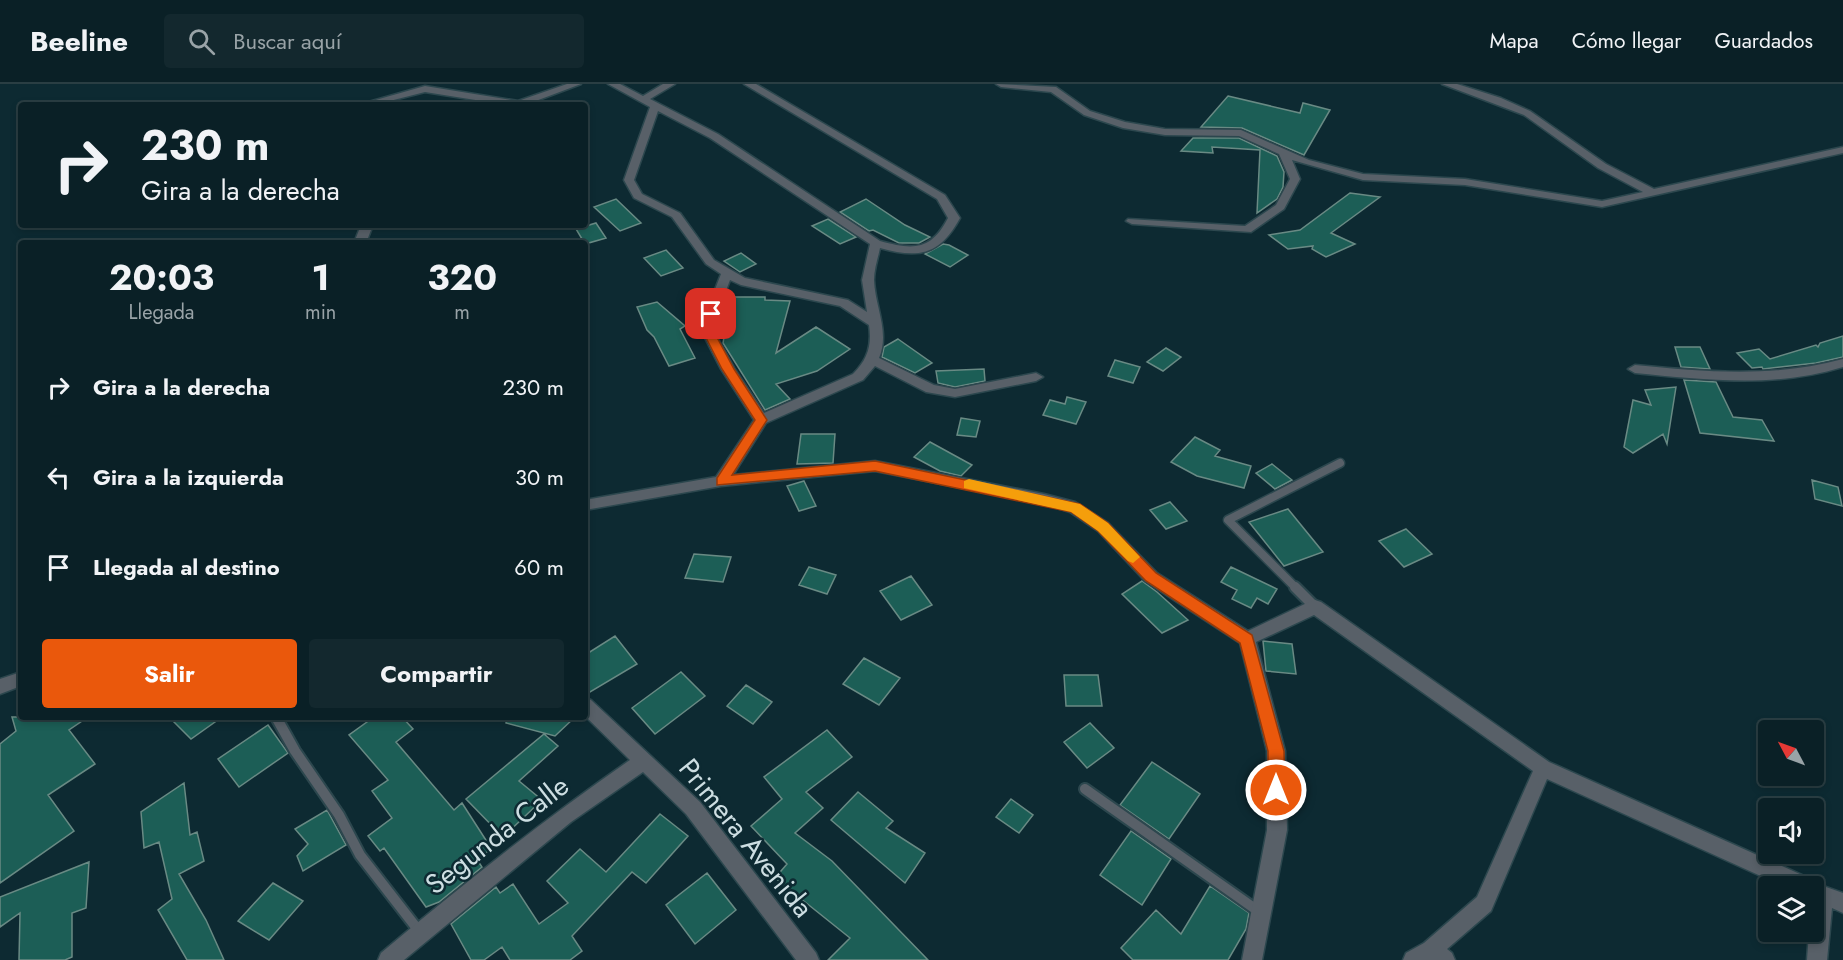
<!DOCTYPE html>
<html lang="es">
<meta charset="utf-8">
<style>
:root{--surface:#0a2026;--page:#13282e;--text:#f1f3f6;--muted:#99a3a7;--line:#2a3e43;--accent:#ea580c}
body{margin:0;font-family:Jost,sans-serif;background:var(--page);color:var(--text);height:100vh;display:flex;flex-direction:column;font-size:22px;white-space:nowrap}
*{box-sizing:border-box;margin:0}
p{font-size:20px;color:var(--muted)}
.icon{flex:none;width:33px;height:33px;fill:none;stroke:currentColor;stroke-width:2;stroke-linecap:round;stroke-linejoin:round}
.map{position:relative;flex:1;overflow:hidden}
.panel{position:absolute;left:18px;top:156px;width:570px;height:480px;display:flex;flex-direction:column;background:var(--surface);border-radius:6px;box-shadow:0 3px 9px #0003,0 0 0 2px var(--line)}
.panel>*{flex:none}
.top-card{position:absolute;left:18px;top:18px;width:570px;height:126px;border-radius:6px;box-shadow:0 3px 9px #0003,0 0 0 2px var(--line);background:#0a2026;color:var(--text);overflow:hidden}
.needle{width:39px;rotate:311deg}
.tools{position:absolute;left:1758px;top:636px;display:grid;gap:12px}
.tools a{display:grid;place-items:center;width:66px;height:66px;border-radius:6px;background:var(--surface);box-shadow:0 3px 9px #0003,0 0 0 2px var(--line);font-size:30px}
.pin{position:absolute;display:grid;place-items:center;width:51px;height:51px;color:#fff;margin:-26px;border-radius:12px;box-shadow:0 3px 9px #0006}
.me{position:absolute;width:66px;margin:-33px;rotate:0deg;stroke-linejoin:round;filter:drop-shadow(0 0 4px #0008)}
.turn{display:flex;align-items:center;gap:21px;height:126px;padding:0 24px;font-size:27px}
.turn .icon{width:78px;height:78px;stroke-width:2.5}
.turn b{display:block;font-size:42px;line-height:51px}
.eta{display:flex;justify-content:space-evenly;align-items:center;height:102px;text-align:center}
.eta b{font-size:36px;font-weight:700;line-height:42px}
.action{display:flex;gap:12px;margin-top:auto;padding:12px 24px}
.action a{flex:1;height:69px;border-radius:6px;background:var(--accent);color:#fff;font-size:24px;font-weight:700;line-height:69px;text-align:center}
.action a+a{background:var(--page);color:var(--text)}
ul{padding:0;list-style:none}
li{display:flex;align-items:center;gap:18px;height:90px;padding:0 24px}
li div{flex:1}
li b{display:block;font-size:22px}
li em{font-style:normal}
header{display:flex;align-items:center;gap:36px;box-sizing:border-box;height:84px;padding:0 30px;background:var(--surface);border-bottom:2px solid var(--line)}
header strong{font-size:28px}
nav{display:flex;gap:33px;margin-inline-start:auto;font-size:21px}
.search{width:420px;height:54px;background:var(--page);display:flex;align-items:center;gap:15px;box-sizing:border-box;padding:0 21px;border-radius:6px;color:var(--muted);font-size:22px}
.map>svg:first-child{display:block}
.building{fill:#1c5e56;stroke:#698a84;stroke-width:1.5}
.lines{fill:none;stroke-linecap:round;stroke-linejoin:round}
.service-far1-casing{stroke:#2c474e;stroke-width:11}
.service-casing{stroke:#2c474e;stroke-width:14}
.minor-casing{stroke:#2c474e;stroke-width:3}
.service-far1{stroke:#586068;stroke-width:8}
.service{stroke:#586068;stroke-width:10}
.minor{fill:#586068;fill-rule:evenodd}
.route{fill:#ea580c;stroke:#983908;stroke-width:1.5}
.slow{fill:#f59e0b}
.labels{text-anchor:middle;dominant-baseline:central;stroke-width:5;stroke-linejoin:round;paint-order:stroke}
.near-street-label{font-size:28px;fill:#cddee2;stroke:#0d2a32}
</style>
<header>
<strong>Beeline</strong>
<div class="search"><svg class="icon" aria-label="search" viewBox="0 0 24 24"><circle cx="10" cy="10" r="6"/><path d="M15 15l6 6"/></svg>Buscar aquí</div>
<nav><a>Mapa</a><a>Cómo llegar</a><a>Guardados</a></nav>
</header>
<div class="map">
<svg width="1843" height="876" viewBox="0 0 1843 876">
<rect width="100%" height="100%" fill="#0d2a32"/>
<!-- building -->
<path class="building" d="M1228 12 1300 29 1303 19 1330 26 1304 71 1242 44 1201 43Z
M1193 54H1239L1277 72 1284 88 1283 103 1277 115 1257 129 1260 66 1212 63 1213 69 1181 67Z
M1350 109 1380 113 1331 149 1355 160 1326 173 1312 165 1313 162 1288 165 1269 151 1300 146Z
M616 115 641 139 620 147 594 123Z
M866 115 905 141 930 153 919 159H899L873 146 869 147 840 128Z
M828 135 856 153 840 160 812 142Z
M596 139 606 154 585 160 576 145Z
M943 160 949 161 968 171 950 183 925 170Z
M666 166 683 184 661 192 644 174Z
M741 169 756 180 740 188 724 177Z
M731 213H765V216L790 217 776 269 816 243 850 265 817 287 776 300 790 315 765 326 723 259Z
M657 218 685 242 680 245 695 274 669 282 654 253 647 246 637 223Z
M1843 252V273L1816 279 1763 285 1762 283 1752 284 1737 269 1759 265 1770 275 1816 261 1818 263 1820 259Z
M898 255 932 279 915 289 882 273 884 263Z
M1675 263H1700L1710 285 1681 283Z
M1166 264 1181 273 1163 287 1147 278Z
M1115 276 1140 283 1133 299 1108 292Z
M984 285 985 297 955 303 938 299 936 287Z
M1684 296 1716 298 1733 333 1762 336 1774 357 1700 349Z
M1676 303 1667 360 1663 350 1633 369 1624 363 1633 316 1651 321 1645 306Z
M1067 313 1086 318 1076 340 1043 331 1050 316 1065 320Z
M961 334 980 337 976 353 957 351Z
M801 350H835L833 379 797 380Z
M1195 353 1220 366 1215 372 1251 382 1244 404 1197 392 1171 378Z
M930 358 961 375 972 381 961 392 940 387 914 373Z
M1272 380 1292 396 1275 405 1256 389Z
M1812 396 1838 403 1842 422 1815 415Z
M804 397 816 422 799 427 787 402Z
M1170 418 1187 437 1166 445 1150 426Z
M1288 425 1323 468 1284 482 1249 438Z
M1406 445 1432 470 1404 483 1379 457Z
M694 470 731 473 723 498 685 494Z
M809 483 836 491 827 510 799 501Z
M1231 483 1277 505 1268 520 1257 514 1251 524 1232 515 1237 506 1221 498Z
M911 492 932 521 901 536 880 507Z
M1142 497 1157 508 1188 536 1162 549 1122 510Z
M615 552 637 580 585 611V571Z
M1263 557 1292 560 1296 590 1266 587Z
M864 574 900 594 879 621 843 600Z
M681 588 705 612 655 650 632 624Z
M1064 591H1098L1102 622H1066Z
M746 601 772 618 753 640 727 622Z
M12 633H88L69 646 95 680 48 711 74 747 0 799V660L16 647Z
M169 633H222L191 655Z
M374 633H402L413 645 396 658 454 726 462 719 491 764 478 777 482 783 439 818 426 823 384 764 380 767 368 752 392 734 372 707 388 696 349 651Z
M507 633H575L555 652 506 639Z
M1090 639 1114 664 1087 684 1064 658Z
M268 641 288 669 239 703 218 675Z
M827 646 852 673 806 708 823 724 795 749 832 777 928 876H828L850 854 775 794 787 780 751 742 782 715 764 693Z
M544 650 558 662 519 697 542 716 503 753 466 715Z
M1152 678 1200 710 1169 755 1120 721Z
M184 699 190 751 197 748 204 777 179 790 206 836 224 876H187L158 826 172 815 159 758 144 764 141 728Z
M858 708 893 737 886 744 925 769 905 799 831 736Z
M1011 715 1033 731 1019 749 996 733Z
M327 726 346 761 303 787 297 772 308 760 295 745Z
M660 730 688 752 646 799 632 788 572 852 582 867 570 876H510L502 863 484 876H471L451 840 496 803 500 809 513 800 539 840 568 819 547 797 580 765 606 788Z
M1131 747 1171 775 1142 821 1100 791Z
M89 778 86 824 72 829V873L65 876H19L20 829 0 843V813Z
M707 789 736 826 695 860 666 821Z
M273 799 303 817 269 856 238 837Z
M1210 802 1249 829 1246 845 1228 876H1133L1121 864 1156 826 1181 850Z"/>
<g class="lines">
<defs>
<path id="service-far1" d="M1296 504 1228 436 1340 379"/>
<path id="service" d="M1295 503 1315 523
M276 633 295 667 339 731 360 771 419 847
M1085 705 1261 829"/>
<path id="minor" d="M567 0H581L525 21H507L425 8 374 21H358L425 2 518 17Z
M608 0H620L643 12 663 0H675L650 15 718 50 880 157C913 166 931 167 948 134L937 115 744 0H756L945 111 960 134C940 171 919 175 880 164 878 174 874 185 874 196 875 223 890 248 879 274L934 301 955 305 1036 289 1043 293 1036 297 955 313 926 308 875 282 863 296 766 339 733 391 875 377 1044 410 1075 418 1108 439 1157 489 1248 547 1309 518 1315 516 1321 518 1549 678 1811 795 1812 798 1843 809V829L1832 824 1827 876H1807L1809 848H1814V802H1783L1547 695 1491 827 1447 865 1452 869 1455 876H1403L1406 869 1424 859 1477 813 1533 687 1314 531 1256 558 1285 667 1287 746 1262 876H1242L1267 746V667L1240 559 1145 497 1098 447 1070 428 1044 420 875 387 721 402 585 426V416L716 393 754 336 721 285 700 244 721 190 706 180 672 133 634 114 624 96 650 23ZM658 27 710 54 870 160 862 196 867 228 848 216 745 194 714 176 680 129 642 110 634 96ZM730 196 741 201 840 222 869 241C872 261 868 275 853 290L764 329 734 284 712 244Z
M996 0 1056 3 1090 27 1125 38 1165 45 1241 46 1309 76 1363 90 1465 95 1602 117 1643 108 1598 84 1524 31 1442 0H1457L1501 14 1530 27 1606 80 1654 105 1843 63V69L1602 123 1465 101 1363 96 1292 76 1300 95 1284 125 1251 148 1132 140 1126 137 1128 135 1245 142 1276 121 1290 95 1279 70 1239 52 1165 51 1123 44 1084 31 1051 8 1001 3Z
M361 141H373L366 159H354Z
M1843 275V283C1775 304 1705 296 1635 289L1628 285 1635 281C1707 288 1772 294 1843 275Z
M21 588V602L0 610V595Z
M585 613 591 616 700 718 816 869 819 876H796L686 730 643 688 571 738 404 876H378L381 869C462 801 543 736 630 676L585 632Z"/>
</defs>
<!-- service-far1 casing -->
<use href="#service-far1" class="service-far1-casing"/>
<!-- service casing -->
<use href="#service" class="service-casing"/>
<!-- minor casing -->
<use href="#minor" class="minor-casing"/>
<!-- service-far1 -->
<use href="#service-far1" class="service-far1"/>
<!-- service -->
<use href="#service" class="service"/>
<!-- minor -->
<use href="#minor" class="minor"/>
</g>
<!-- route -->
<path class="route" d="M707 228 716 230 712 244 734 285 767 336 732 391 875 377 1080 420 1108 439 1156 489 1252 551 1284 667 1285 706 1282 712 1276 714 1271 712 1268 706V667L1240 559 1146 497 1098 447 1071 428 875 387 717 401V394L755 336 722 285 701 244Z"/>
<!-- slow -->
<path class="slow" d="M969 395 1080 420 1108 439 1140 473 1133 479 1128 477 1098 447 1071 428 964 404V397Z"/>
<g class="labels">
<!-- near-street labels -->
<g class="near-street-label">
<text transform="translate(497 751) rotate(-38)">Segunda Calle</text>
<text transform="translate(746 754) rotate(51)">Primera Avenida</text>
</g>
</g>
</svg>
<div class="tools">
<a><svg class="needle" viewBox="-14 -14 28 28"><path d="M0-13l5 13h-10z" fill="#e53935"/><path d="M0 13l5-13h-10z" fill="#99a3a7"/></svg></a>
<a><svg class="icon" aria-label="sound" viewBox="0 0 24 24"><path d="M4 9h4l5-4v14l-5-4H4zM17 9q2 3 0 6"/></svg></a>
<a><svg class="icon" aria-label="layers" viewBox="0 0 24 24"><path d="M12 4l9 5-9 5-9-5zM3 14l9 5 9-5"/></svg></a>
</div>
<div class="pin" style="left:711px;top:230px;background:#d93025"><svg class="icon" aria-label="arrive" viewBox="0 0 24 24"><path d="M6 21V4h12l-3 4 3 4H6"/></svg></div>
<svg class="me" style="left:1276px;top:706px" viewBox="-20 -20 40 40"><circle r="17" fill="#ea580c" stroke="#fff" stroke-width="3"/><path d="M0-11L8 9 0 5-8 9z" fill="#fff"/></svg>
<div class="top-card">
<div class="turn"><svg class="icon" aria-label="right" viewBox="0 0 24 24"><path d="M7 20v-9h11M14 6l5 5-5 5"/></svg><div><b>230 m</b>Gira a la derecha</div></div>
</div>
<section class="panel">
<div class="eta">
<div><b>20:03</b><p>Llegada</p></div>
<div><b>1</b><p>min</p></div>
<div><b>320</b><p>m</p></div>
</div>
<ul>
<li><svg class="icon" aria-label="right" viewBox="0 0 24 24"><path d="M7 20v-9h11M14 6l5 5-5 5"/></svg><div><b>Gira a la derecha</b></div><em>230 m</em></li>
<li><svg class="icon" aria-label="left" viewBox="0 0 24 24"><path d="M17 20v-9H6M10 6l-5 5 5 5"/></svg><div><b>Gira a la izquierda</b></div><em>30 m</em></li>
<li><svg class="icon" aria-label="arrive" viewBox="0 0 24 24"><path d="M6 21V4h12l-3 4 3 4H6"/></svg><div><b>Llegada al destino</b></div><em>60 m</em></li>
</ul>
<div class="action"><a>Salir</a><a>Compartir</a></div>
</section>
</div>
